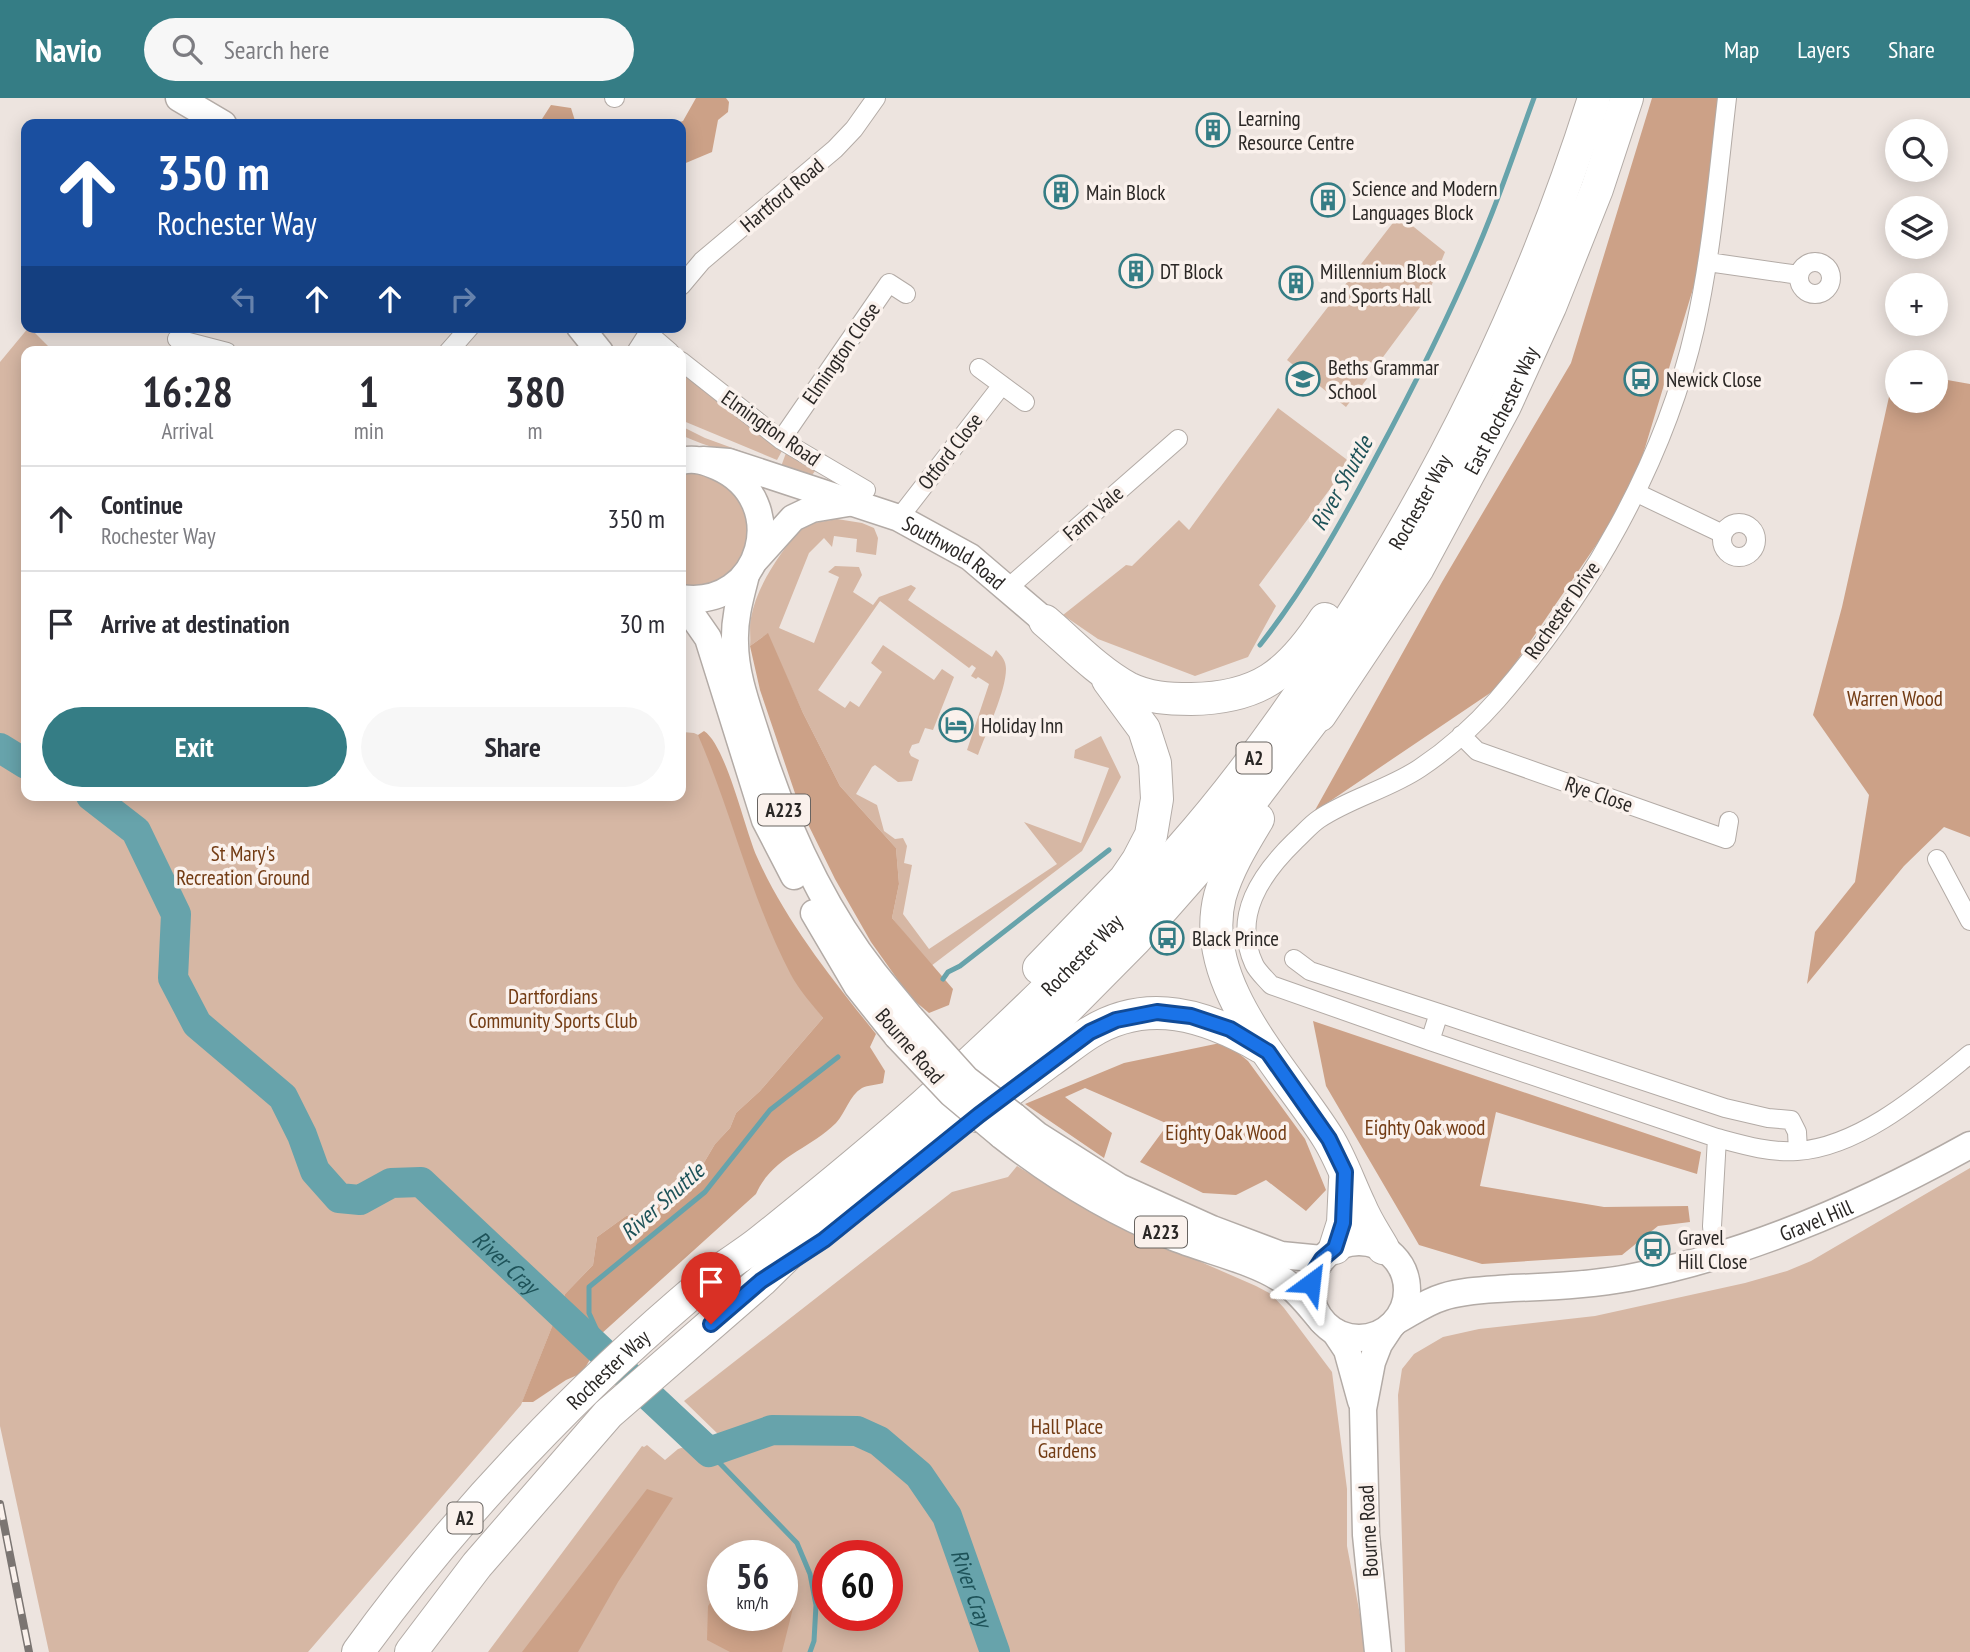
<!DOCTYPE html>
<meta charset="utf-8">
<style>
:root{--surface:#fff;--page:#f7f7f7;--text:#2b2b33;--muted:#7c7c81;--line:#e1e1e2;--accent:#357d85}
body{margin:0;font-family:"PT Sans Narrow",sans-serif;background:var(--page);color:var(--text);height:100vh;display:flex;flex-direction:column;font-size:26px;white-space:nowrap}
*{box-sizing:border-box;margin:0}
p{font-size:23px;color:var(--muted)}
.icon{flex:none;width:38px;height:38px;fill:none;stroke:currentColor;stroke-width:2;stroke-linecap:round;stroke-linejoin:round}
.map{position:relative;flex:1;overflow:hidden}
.side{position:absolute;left:21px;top:248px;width:665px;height:455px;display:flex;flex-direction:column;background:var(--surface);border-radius:14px;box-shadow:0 4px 18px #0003}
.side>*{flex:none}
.guide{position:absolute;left:21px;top:21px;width:665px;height:214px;border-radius:14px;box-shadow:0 4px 18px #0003;background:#1a4fa0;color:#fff;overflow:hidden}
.tools{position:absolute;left:1885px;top:21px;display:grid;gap:14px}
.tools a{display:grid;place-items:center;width:63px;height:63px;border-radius:50%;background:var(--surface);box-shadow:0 4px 18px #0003;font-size:35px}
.speed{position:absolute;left:707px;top:1442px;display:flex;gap:14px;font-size:35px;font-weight:700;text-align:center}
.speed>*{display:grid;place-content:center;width:91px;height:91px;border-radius:50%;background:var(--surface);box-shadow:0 4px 18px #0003;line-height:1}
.speed small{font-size:18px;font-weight:400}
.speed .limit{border:10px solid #d22;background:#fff;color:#111}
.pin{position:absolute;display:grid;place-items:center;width:60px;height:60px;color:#fff;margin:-72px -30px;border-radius:50% 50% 50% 0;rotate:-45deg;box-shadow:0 0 7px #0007}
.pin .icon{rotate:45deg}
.me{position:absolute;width:77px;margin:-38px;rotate:30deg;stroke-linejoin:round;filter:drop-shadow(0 0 5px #0008)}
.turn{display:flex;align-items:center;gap:24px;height:147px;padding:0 21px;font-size:32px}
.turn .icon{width:91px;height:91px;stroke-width:2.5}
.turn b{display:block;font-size:49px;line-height:60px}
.lanes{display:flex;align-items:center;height:66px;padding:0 21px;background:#0003;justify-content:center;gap:35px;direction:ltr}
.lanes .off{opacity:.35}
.eta{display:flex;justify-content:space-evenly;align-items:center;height:119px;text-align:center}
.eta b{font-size:42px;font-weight:700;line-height:49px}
.action{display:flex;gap:14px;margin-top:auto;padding:14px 21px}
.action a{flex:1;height:80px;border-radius:42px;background:var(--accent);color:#fff;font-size:28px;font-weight:700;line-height:80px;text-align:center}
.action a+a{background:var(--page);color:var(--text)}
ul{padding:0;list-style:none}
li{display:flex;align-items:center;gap:21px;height:105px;padding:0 21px;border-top:2px solid var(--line)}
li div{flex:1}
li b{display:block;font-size:26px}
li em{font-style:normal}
header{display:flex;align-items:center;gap:42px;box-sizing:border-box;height:98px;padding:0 35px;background:var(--accent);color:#fff}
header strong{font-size:33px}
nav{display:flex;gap:38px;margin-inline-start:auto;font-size:24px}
.search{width:490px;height:63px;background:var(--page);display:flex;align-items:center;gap:18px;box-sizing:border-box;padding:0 24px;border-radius:38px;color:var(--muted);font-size:26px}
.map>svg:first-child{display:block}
.green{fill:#d6b7a4;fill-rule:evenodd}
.forest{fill:#cca187}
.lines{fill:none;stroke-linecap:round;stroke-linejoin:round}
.stream{stroke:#67a3ab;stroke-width:5}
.river{stroke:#67a3ab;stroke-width:30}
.street-casing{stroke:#b3aba6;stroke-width:20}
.primary-casing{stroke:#b3aba6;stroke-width:29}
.highway-casing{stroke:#b3aba6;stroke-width:34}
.street{stroke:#fff;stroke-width:18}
.primary{stroke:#fff;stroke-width:26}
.highway{stroke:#fff;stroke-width:32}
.rail-casing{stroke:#7b7572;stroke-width:8}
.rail{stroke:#faf1ec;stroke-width:5;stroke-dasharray:16;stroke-linecap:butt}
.primary-bridge-casing{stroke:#b3aba6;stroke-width:29;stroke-linecap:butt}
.primary-bridge{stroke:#fff;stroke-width:26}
.route-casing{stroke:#114b97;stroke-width:18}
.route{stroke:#1a73e8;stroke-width:12}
.labels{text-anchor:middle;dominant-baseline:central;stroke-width:7;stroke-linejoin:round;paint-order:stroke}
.shield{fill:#faf1ec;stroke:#686461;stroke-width:2}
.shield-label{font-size:19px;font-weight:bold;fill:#2a2725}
.poi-label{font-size:21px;fill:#2a2725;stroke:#faf1ec;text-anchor:start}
.street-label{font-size:21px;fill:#2a2725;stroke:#faf1ec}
.park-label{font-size:21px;fill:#733c14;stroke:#faf1ec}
.water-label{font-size:23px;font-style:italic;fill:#1d5258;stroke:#faf1ec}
</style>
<header>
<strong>Navio</strong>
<div class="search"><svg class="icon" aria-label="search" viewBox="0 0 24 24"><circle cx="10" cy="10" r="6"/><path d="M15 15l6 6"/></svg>Search here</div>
<nav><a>Map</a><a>Layers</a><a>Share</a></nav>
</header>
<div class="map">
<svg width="1970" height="1554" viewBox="0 0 1970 1554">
<rect width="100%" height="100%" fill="#ede4df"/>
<!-- green -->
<path class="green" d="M1399 117 1445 154 1426 201 1346 309 1287 262Z
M29 229 54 254H26V698H681V631L683 634 694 635 707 641 792 878 823 920 760 993 736 1015 730 1030 715 1046 692 1085 655 1111 626 1118 597 1139 593 1167 565 1196 521 1307 308 1554H49L0 1328V264Z
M681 272 783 351 777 362 681 322Z
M1278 310 1350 364 1259 487 1276 508 1248 559 1195 578 1098 541 1063 517 1126 467 1132 468 1179 422 1189 432Z
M681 328 705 340 776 366C743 358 711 351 681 337Z
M786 355 815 373 807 384 779 374Z
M688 375 706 376 738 395 751 429 740 466 726 480 708 488H681V376Z
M837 421 862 425 874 430 878 440 876 457 856 454 857 441 834 438 832 449 824 440 809 455 779 530 814 545 839 479 828 474 835 468 859 469 862 477 853 494 873 507 879 499 911 487 916 490 908 502 992 559 996 552C1002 558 1006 563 1006 571 1006 593 986 635 978 657L967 652 989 586 978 579 976 581 971 578 976 570 972 567 969 570 880 503 818 592 845 610 850 603 859 609 882 574 871 565 883 547 934 582 942 571 954 579 933 632 925 630 919 645 912 647 909 654 911 658 919 662 912 683 898 684 875 667 872 669 856 696 877 707 884 733 895 741 903 740 907 748 904 765 912 767 903 816 929 851 1057 766 1024 724 1081 745 1109 670 1074 660 1075 652 1101 638 1121 679 1082 753 931 868 892 820 899 786 896 750 840 688 803 615 767 536 750 548C751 539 749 529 751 520 757 486 782 453 803 427Z
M1017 1068 1107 1123 1256 1188 1271 1196 1284 1210 1332 1274 1347 1391V1448L1367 1554H488L642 1348 644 1349 647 1347 665 1362 678 1351 720 1338 684 1303 952 1094 1008 1079ZM723 1458H782V1517H723ZM828 1458H887V1517H828Z
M1970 1070V1554H1405L1398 1297 1402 1271 1414 1256 1443 1239 1479 1231 1595 1218 1745 1185 1787 1173 1811 1163Z"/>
<!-- forest -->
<path class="forest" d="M696 0H726L729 4 728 14 718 22 712 54 681 67V26H674L683 23Z
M1652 0H1722L1702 161 1631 396 1499 589 1314 714 1442 484 1571 265Z
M551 7 571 10 576 26H550L542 21Z
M1895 272H1897V303H1936V280L1970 286V739L1944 729 1904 768 1807 886 1815 834 1855 784 1869 697 1813 617 1842 509Z
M768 535 803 615 840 688 896 750 899 786 892 820 953 891 949 907 929 915 910 899 871 844 835 781 800 710 760 592 750 548Z
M704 633C726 647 745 732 757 759 786 824 832 881 876 936L870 949 885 973 883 985C876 987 868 987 862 990 849 998 846 1014 836 1025 809 1052 773 1058 756 1096L590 1246 592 1258 582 1275 566 1282 533 1304H522L565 1196 593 1167 597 1139 626 1118 655 1111 692 1085 715 1046 730 1030 736 1015 760 993 823 920C812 906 799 892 791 877 751 801 732 715 698 637Z
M1313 923 1701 1054 1697 1076 1496 1014 1480 1088 1604 1109 1688 1108 1690 1124 1658 1128 1622 1157 1482 1166 1419 1147 1326 988Z
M1225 944 1248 963 1305 1041 1326 1092 1306 1113 1266 1082 1236 1097 1203 1095 1140 1064 1168 1026 1085 990 1065 999 1112 1035 1104 1060 1025 1006 1124 965Z
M647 1391 673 1400 618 1484 578 1554H522Z
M723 1486V1517H782V1499L793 1510 782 1554H730L707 1542 708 1508Z"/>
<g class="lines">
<!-- stream -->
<path class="stream" d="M1260 547C1305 490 1341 425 1375 361 1418 281 1459 200 1492 115 1507 77 1520 38 1534 0
M943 881 948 874 960 868 1109 752
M608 1257 589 1215V1189L705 1094 770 1012 838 959
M709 1354 797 1445 810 1476 816 1507 814 1543 810 1554"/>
<!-- river -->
<g class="river">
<path d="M0 650 26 666"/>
<path id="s1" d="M91 698 136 733 176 816 173 880 197 926 283 999 302 1037 315 1073 339 1100 360 1102 391 1085 421 1084 709 1354 772 1332 857 1333 879 1343 919 1377 947 1418 995 1554"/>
</g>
<defs>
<path id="street" d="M614 0H615
M1708 164 1799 177
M1799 180a16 16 0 1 1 32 0a16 16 0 1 1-32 0Z
M681 188 702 163 835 51 854 31 876 0
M648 235 670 254
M177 241 227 254
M448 254 470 229
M636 254 652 229
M681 263 781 342 866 392
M979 270 1025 304
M781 342 889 185 906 196
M1637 395 1723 436
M899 420 1002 287
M1722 442a17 17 0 1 1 34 0a17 17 0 1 1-34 0Z
M1008 490 1178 341
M1461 637 1477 653 1726 741 1729 723
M1937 761 1970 823
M1294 861 1310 873 1439 915
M1430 943 1271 887C1265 880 1257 873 1254 866 1232 818 1261 776 1295 743 1303 736 1310 727 1319 721 1350 700 1389 691 1420 670 1447 652 1475 627 1497 602 1588 497 1664 366 1695 230 1712 154 1718 77 1727 0
M1798 1053 1797 1034 1791 1022 1768 1020 1725 1010 1439 915 1430 943 1717 1040C1743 1047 1770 1055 1797 1053 1860 1049 1923 994 1970 956
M1715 1158 1712 1128 1717 1040"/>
<g id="primary">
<path d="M179 0 223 26"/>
<path d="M580 229 600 254"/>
<path id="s2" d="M703 362 729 364 899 420 970 459 1045 523"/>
<path d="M681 363C695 360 705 363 718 369 792 402 763 512 681 500"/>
<path d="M756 461 793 420 812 411 848 405"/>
<path d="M746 477C740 500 734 521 735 545 735 574 746 605 755 633 781 717 819 805 874 875 886 890 899 905 911 920"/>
<path d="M681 507 692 517 708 540 765 722 794 778"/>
<path d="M814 815 857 888 897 938"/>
<path d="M1014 1018 1037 1037 1119 1089 1212 1131 1281 1157 1322 1161"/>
<path d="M1001 1037C1053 1078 1110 1113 1171 1138 1204 1152 1252 1162 1281 1181 1297 1191 1310 1209 1322 1223"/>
<circle cx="1359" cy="1192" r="48"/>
<path id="s3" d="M1396 1223C1411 1215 1426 1204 1443 1199 1465 1192 1489 1192 1512 1190 1550 1189 1590 1187 1628 1180 1748 1157 1864 1106 1970 1047"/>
<path d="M1335 1234 1347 1252 1361 1303"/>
<path d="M1378 1554 1366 1437 1363 1311 1372 1264 1379 1246 1391 1228"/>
</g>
<g id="highway">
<path d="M1045 523C1072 546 1097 573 1128 590 1148 600 1169 601 1191 601 1259 600 1289 576 1325 521"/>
<path id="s4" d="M1320 617 1418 470 1505 308 1550 209 1597 91 1627 0"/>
<path d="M1258 721C1243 746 1228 770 1220 798 1197 886 1285 971 1328 1040 1341 1061 1349 1085 1360 1108 1366 1123 1375 1136 1383 1150"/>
<path d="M1039 870 1125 781 1138 762 1151 737 1157 701 1155 665 1144 631 1108 582"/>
<path d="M977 1018C1001 999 1026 981 1050 963 1063 954 1076 943 1089 935 1148 898 1207 918 1261 949"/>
<path d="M1335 1150 1343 1125 1345 1082"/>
<path id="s5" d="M358 1554C457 1417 581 1287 711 1179 727 1166 745 1156 761 1143 816 1099 871 1054 924 1007 1014 925 1102 841 1182 749 1242 681 1295 606 1344 530 1451 364 1535 188 1594 0"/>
<path d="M411 1554 477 1467 608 1316 761 1183 808 1137 1034 944 1136 841 1210 757 1330 600"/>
</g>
</defs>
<!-- street casing -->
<use href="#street" class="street-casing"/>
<!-- primary casing -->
<use href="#primary" class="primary-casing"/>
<!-- highway casing -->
<use href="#highway" class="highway-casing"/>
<!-- street -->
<use href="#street" class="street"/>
<!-- primary -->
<use href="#primary" class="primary"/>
<!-- highway -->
<use href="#highway" class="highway"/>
<defs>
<path id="rail" d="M0 1406 29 1554"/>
</defs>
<!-- rail casing -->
<use href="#rail" class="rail-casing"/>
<!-- rail -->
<use href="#rail" class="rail"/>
<defs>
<path id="primary-bridge" d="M911 920 966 981 1014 1018
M897 938 952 996 1001 1037"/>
</defs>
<!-- primary-bridge casing -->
<use href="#primary-bridge" class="primary-bridge-casing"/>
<!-- primary-bridge -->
<use href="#primary-bridge" class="primary-bridge"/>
</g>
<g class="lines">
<defs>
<path id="route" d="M711 1226 761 1183 824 1142 979 1017 1090 934 1116 922 1157 914 1191 918 1230 931 1268 954 1329 1041 1345 1074 1343 1125 1335 1150 1322 1161 1315 1172 1311 1185"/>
</defs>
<!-- route casing -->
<use href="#route" class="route-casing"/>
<!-- route -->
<use href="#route" class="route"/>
</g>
<!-- icons -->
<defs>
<symbol id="building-ring" viewBox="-11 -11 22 22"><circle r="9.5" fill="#faf1ec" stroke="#357d85" stroke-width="1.5"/><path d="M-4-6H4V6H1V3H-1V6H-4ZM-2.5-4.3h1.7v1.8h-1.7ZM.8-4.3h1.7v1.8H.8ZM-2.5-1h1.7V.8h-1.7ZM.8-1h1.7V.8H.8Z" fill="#357d85"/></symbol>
<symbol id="school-ring" viewBox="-11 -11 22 22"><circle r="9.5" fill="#faf1ec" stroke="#357d85" stroke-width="1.5"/><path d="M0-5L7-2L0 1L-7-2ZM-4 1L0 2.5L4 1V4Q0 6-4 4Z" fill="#357d85"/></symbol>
<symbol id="bus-ring" viewBox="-11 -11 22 22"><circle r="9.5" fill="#faf1ec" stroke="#357d85" stroke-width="1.5"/><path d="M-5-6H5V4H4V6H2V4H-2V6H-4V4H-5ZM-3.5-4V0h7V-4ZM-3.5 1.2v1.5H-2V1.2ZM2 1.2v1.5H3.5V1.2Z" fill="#357d85"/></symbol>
<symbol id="hotel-ring" viewBox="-11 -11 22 22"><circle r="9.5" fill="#faf1ec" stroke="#357d85" stroke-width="1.5"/><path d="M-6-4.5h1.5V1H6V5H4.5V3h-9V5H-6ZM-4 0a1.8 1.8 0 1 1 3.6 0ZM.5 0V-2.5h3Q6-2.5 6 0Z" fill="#357d85"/></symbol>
</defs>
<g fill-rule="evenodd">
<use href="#building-ring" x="1194" y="13" width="38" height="38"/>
<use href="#building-ring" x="1042" y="75" width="38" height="38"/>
<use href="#building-ring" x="1309" y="83" width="38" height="38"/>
<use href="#building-ring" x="1117" y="154" width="38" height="38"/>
<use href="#building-ring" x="1277" y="166" width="38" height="38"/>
<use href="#school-ring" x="1284" y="262" width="38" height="38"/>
<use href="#bus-ring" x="1622" y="262" width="38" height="38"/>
<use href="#hotel-ring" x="937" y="608" width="38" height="38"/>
<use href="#bus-ring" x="1148" y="821" width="38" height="38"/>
<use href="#bus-ring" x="1634" y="1132" width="38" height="38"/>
</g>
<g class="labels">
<!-- shield labels -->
<g class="shield">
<rect x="1236.5" y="644.5" width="35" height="31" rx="5"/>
<rect x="758" y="696.5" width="52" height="31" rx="5"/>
<rect x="1135" y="1118.5" width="52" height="31" rx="5"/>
<rect x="447.5" y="1404.5" width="35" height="31" rx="5"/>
</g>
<g class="shield-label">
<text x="1254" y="660">A2</text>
<text x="784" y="712">A223</text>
<text x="1161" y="1134">A223</text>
<text x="465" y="1420">A2</text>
</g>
<!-- poi labels -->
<g class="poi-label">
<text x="1238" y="20">Learning<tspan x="1238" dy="24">Resource Centre</tspan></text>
<text x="1352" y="90">Science and Modern<tspan x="1352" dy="24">Languages Block</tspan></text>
<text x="1086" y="94">Main Block</text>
<text x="1160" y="173">DT Block</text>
<text x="1320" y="173">Millennium Block<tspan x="1320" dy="24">and Sports Hall</tspan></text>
<text x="1328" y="269">Beths Grammar<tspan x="1328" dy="24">School</tspan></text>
<text x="1666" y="281">Newick Close</text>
<text x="981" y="627">Holiday Inn</text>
<text x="1192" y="840">Black Prince</text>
<text x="1678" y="1139">Gravel<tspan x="1678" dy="24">Hill Close</tspan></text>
</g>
<!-- street labels -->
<g class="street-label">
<text transform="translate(782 97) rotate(-40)">Hartford Road</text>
<text transform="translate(841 255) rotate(-55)">Elmington Close</text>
<text stroke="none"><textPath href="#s4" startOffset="355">East Rochester Way</textPath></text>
<text transform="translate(771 330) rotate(35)">Elmington Road</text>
<text transform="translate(950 353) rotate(-52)">Otford Close</text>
<text stroke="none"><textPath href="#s5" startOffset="1575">Rochester Way</textPath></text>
<text transform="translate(1093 415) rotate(-41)">Farm Vale</text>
<text stroke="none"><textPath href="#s2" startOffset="270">Southwold Road</textPath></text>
<text transform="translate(1562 512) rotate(-55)">Rochester Drive</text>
<text transform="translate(1599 696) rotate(19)">Rye Close</text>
<text stroke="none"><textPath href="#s5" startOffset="1008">Rochester Way</textPath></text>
<text transform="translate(910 948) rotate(49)">Bourne Road</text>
<text stroke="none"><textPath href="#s3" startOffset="436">Gravel Hill</textPath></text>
<text stroke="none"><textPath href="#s5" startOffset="378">Rochester Way</textPath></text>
<text transform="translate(1368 1433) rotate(-93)">Bourne Road</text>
</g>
<!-- park labels -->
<g class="park-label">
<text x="1895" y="600">Warren Wood</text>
<text x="243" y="755">St Mary's<tspan x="243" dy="24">Recreation Ground</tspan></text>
<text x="553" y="898">Dartfordians<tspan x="553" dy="24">Community Sports Club</tspan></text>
<text x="1425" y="1029">Eighty Oak wood</text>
<text x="1226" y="1034">Eighty Oak Wood</text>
<text x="1067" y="1328">Hall Place<tspan x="1067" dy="24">Gardens</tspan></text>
</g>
<!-- water labels -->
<g class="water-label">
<text transform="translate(1341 385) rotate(-61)">River Shuttle</text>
<text transform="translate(662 1103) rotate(-42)">River Shuttle</text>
<text stroke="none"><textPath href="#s1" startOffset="698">River Cray</textPath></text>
<text stroke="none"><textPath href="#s1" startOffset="1330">River Cray</textPath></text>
</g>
</g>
</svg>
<div class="tools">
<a><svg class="icon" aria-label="search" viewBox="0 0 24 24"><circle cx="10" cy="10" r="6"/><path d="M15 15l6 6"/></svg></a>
<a><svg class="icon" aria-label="layers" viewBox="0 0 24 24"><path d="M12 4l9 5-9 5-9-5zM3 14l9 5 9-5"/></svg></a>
<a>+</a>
<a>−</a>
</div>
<div class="speed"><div>56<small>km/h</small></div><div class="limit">60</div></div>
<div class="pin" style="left:711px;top:1226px;background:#d93025"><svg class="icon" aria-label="arrive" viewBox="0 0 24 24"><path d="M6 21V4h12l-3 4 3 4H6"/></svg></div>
<svg class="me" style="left:1311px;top:1185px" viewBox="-20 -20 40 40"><path d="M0-17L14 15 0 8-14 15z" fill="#1a73e8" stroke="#fff" stroke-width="4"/></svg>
<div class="guide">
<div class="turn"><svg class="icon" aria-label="ahead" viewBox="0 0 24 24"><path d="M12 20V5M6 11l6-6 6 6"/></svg><div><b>350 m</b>Rochester Way</div></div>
<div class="lanes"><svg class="icon off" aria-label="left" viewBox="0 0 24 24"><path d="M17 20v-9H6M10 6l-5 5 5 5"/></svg><svg class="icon" aria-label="ahead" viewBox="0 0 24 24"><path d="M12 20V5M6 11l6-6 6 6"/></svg><svg class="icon" aria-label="ahead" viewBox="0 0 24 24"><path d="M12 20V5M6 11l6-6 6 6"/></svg><svg class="icon off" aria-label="right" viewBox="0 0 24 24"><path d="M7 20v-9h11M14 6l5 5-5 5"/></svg></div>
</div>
<section class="side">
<div class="eta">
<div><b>16:28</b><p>Arrival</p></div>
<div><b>1</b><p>min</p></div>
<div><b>380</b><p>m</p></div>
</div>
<ul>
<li><svg class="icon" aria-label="ahead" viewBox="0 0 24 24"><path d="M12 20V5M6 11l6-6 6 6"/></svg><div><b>Continue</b><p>Rochester Way</p></div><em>350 m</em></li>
<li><svg class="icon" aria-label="arrive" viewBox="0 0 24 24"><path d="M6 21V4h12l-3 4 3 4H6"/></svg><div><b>Arrive at destination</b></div><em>30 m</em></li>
</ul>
<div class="action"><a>Exit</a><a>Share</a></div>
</section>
</div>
